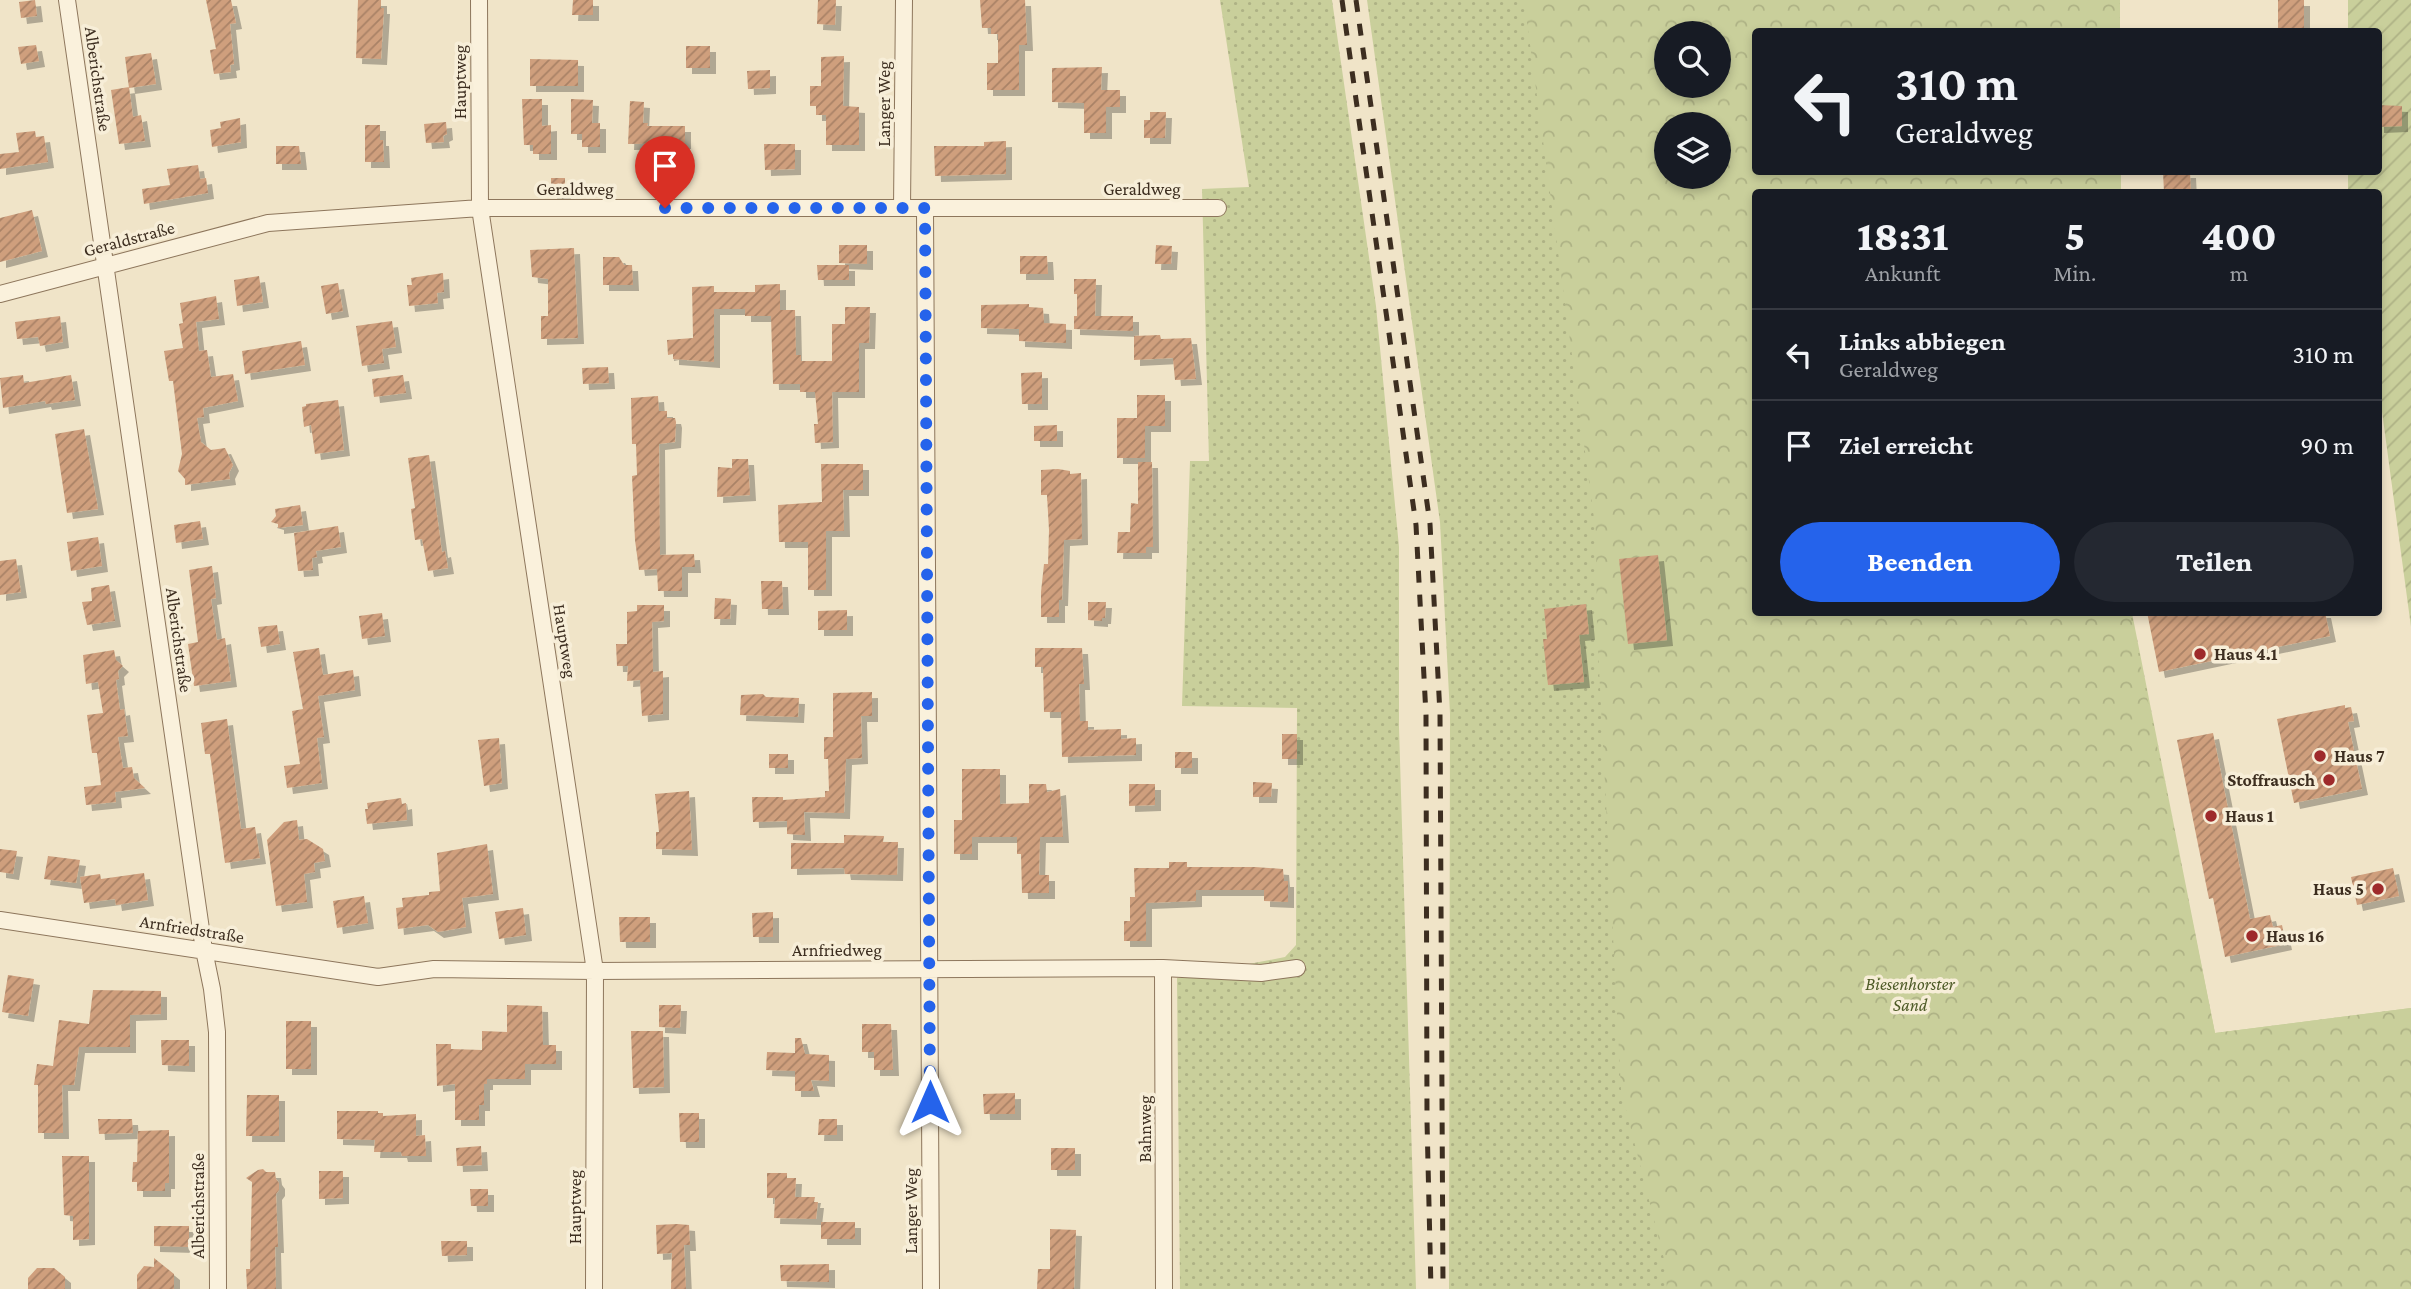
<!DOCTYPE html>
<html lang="de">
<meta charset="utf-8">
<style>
:root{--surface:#171b24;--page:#242831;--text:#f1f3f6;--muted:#9ea1a6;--line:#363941;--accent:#2563eb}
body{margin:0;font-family:"Crimson Pro",serif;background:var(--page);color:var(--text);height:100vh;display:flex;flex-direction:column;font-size:26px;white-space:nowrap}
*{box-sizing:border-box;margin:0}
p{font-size:23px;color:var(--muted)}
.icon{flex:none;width:38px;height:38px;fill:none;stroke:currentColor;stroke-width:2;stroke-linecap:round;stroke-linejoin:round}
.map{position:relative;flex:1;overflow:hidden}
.details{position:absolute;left:1752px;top:189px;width:630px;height:427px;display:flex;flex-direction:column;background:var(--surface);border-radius:7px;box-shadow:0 4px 10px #0003}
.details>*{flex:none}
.banner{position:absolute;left:1752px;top:28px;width:630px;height:147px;border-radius:7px;box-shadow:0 4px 10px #0003;background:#171b24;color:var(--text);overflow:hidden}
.fabs{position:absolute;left:1654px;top:21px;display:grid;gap:14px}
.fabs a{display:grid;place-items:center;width:77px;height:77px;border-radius:50%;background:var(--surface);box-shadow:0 4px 10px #0003;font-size:35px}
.pin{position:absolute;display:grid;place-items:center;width:60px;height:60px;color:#fff;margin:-72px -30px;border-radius:50% 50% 50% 0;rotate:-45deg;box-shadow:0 0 7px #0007}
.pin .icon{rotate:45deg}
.me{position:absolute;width:77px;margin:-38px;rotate:0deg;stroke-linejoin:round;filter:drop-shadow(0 0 5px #0008)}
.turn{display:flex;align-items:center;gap:24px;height:147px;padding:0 28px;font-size:32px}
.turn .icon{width:91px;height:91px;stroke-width:2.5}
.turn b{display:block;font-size:49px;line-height:60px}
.eta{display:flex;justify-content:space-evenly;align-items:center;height:119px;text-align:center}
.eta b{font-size:42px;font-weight:800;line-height:49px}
.primary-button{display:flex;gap:14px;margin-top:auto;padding:14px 28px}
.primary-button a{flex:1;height:80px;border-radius:42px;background:var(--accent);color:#fff;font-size:28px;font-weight:800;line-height:80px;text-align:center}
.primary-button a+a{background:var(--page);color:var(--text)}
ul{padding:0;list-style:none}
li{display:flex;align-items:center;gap:21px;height:91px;padding:0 28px;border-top:2px solid var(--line)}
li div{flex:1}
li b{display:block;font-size:26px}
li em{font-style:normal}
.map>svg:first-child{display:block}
.grass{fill:url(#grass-dots);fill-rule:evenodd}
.forest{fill:url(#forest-crowns);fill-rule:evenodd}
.garden{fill:url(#garden-furrows)}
.building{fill:url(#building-hatch);filter:url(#shadow)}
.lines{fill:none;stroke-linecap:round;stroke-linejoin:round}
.minor-casing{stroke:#8d765c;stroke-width:18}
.minor{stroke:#faf1dc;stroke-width:16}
.rail{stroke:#3d2e20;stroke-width:5;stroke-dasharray:12 12;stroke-linecap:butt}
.route{stroke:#2563eb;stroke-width:12;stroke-dasharray:0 21.6}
.poi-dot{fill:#9e2a2b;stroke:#f7eed8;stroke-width:2.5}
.labels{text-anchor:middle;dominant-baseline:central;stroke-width:7;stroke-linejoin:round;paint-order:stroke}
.street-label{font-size:18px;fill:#3d2e20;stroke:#f7eed8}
.poi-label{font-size:18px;font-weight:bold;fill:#3d2e20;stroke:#f7eed8;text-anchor:start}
.park-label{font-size:18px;font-style:italic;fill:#4d5a26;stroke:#f7eed8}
</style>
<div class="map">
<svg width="2411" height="1289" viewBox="0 0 2411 1289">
<defs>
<pattern id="grass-dots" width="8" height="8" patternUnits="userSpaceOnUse" patternTransform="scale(1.75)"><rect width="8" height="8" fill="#c9cf9b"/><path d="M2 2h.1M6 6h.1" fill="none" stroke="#aeb285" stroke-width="1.8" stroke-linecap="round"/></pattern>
<pattern id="forest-crowns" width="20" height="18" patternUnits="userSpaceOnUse" patternTransform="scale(1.75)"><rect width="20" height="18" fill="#c9cf9b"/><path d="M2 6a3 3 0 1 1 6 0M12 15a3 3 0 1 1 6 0" fill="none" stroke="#aeb285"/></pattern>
<pattern id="garden-furrows" width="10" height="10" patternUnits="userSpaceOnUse" patternTransform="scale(1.75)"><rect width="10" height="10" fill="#c9cf9b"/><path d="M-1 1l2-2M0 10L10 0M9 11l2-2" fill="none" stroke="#aeb285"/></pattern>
<pattern id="building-hatch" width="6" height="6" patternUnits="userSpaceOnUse" patternTransform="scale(1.75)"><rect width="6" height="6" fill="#cf9f7d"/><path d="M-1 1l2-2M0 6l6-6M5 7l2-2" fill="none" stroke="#a98266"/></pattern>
<filter id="shadow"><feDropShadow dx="6" dy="6" stdDeviation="0" flood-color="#0004"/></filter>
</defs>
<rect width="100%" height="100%" fill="#f0e4c8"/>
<!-- grass -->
<path class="grass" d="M1220 0H1332L1376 306 1399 547V727L1416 1289H1180L1177 978 1285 957 1296 945 1297 708 1182 706 1190 461H1209L1202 189 1249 187Z
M1367 0H2120V31L1755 32V172H2121V192H1755V612L2132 613 2215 1033 2411 1008V1289H1449L1450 714 1440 522ZM1666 33H1718V86H1666ZM1666 124H1718V177H1666Z"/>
<!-- forest -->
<path class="forest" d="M1524 0H2119V31L1755 32V172H2120V192H1755V612L2130 613 2215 1033 2411 1008V1289H1667L1665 1263 1621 1090 1597 630 1596 533ZM1666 33H1718V86H1666ZM1666 124H1718V177H1666Z"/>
<!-- garden -->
<path class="garden" d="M2348 0H2411V627L2378 382V192H2348V172H2378V32L2348 31Z"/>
<!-- building -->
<path class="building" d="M35 0 37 16 21 18 19 2Z
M206 0H231L236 23 230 24 234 64 230 65 231 72 214 74 210 50 216 49Z
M358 0H381V8H384L381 59 356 58Z
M573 0H593V15H572Z
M818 0H836L835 25 817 24Z
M980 0H1025L1027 45H1019V90H987V63H998V34H991V28H982Z
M2278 0H2304V32H2278Z
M36 45 39 61 21 64 18 47Z
M686 46H710V68H686Z
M151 53 156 84 129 88 125 57Z
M844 56 843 106 859 107V145H826V115H816V106H810V86H821V57Z
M530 59 578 60V86H530Z
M1102 67 1101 90H1120V107H1106V133H1084V103L1052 102V68Z
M770 70V88L748 89 747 71Z
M129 87 133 117 141 115 145 141 119 144 111 90Z
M522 99H542V126L551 125V154H533V145H524Z
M571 99 593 100 592 123H600V147H582V134H571Z
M630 101 644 102 643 123H648L647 126H685V143L628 144Z
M2378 105 2402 106V126L2378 127Z
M1150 112H1166L1165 138H1144V120H1150Z
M240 118 241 142 212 147 210 130 221 128 220 122Z
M446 122 447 134 443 136 444 142 426 143 424 124Z
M365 125H380V140H383L384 162H365Z
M35 131 36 137 44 136 48 162 0 169V154L19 152 16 133Z
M1006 141V174L935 176 934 146H984V142Z
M764 144H795V169L765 170Z
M276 146H299L301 164H276Z
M198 165 200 179 206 178 208 193 144 204 142 189 170 185 167 169Z
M2163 172H2190L2191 192H2164Z
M551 178H565V193H551Z
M32 210 42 251 0 262V218Z
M839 245H867V264L839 263Z
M1156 245 1172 246 1171 264H1155Z
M574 248 578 338 541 339V316H548V279L532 277 530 250Z
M1020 256H1047L1048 274H1020Z
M603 257H619L624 265H632L633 285H603Z
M817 265H849V280H818Z
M443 273 444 292 437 293 438 303 409 306 407 285H412L411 278Z
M259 276 263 302 237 306 234 280Z
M1074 279H1096L1095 316H1133V331L1074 329V316H1077V294H1074Z
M338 283 343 311 326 314 321 286Z
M780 284V310H795L796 355H801V361H832V324H845V307H870L869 343H859V392H832L833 442 815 443 814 424H818L815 392H800V384H773L771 316H745V309H714V362L673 359V354L668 355 667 340 693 338 692 287 714 286V292H755V285Z
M216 296 219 319 196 322 199 351 207 350 211 377 233 374 238 401 203 408 204 417 197 418 201 442 211 450 225 448 233 465 229 473 230 479 185 485V479L178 471 182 454 173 381H169L164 351 183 348 179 324 183 323 180 303Z
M1029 304V307L1043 308 1044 323 1066 324V343L1019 341V329L981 328V305Z
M60 316 63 342 40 346 38 337 17 339 15 322Z
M392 321 396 347 382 349 384 363 362 366 356 326Z
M1160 335 1161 339 1191 338 1196 379 1175 380 1173 358 1134 360V336Z
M301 341 305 365 245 374 242 351Z
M608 367 609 383 583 384 582 368Z
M1042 372V404H1022L1021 373Z
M23 375 24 383 71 375 75 400 46 404 45 401 3 408 0 378Z
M403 375 406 393 374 397 372 379Z
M1137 395H1165V426H1145V458H1117V418H1137Z
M658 396 659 411H667V418H675L676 422 675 442 659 444 660 555 694 554 695 567H682V591H658L657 569 639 570 635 540 632 476 637 475 636 444H632L631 398Z
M338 400 344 450 315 454 311 425 304 427 302 407 306 406V404Z
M1057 425V441H1034V426Z
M84 429 98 509 67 513 55 434Z
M429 455 442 552 445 551 448 568 428 571 422 539 415 540 411 509 415 508 408 458Z
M732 459H748L750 495 717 497 718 467 732 468Z
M1138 462H1152L1153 547H1146V553H1117L1118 532H1130L1131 503 1138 504Z
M821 464H863V490H843L844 531H826V590H808V542H779L778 505 822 502Z
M1058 469 1070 471V474L1081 473 1082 539 1064 540 1062 600H1059V617H1041V592L1044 564H1048L1049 530 1047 495H1041V470Z
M300 505 303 525 278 528V524L271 522 276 516 275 509Z
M200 521 203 539 176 543 174 525Z
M338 526 341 547 316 551 317 557 312 558 313 570 298 571 294 533Z
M98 537 102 566 71 571 67 542Z
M1658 555 1667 640 1628 644 1619 559Z
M16 559 21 592 0 595V561Z
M212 566 216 598 211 599 217 640 225 638 231 681 194 686 188 644 198 642 189 570Z
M761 581H782L783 609H762Z
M109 585 115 621 87 625 82 602 92 601 91 588Z
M715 598 731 599 730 619H714Z
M1088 602H1106L1105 618H1102V621L1088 620Z
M1586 604 1589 634 1579 635 1584 682 1548 685 1543 639H1547L1544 609Z
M637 605H664V621L652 622 653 672 663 671V714L642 716 640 680 627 681 628 666H617L616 644H627V612L637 611Z
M847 610V630H818V611Z
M2147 612H2325L2330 636 2159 672Z
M382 613 385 636 362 639 359 616Z
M277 625 280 644 261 647 258 627Z
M319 648 323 675 353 670 355 690 318 696 324 737 317 738 322 783 287 788 284 766 300 764 292 711 303 709 293 652Z
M1035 648H1082L1084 684H1079L1080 721H1088V730L1121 729V739L1136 738V755L1062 757 1061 712H1044L1043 667H1035Z
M114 650 116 660 123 666 118 671 119 679 116 680 120 710 124 709 128 736 118 737 123 768 132 767 134 778 145 788 115 792 116 802 86 805 84 787 101 785 97 753H92L87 715 103 713 98 682 86 684 83 655Z
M872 692V716H861L862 758 846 759 844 813 804 812 805 835 787 834V821L753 822 752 797H783V800L825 797V791H829L828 759H824V737H833V693Z
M763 694 766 697 799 698 798 717 740 715 741 695Z
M2345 705V708L2351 707 2354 721 2348 722 2362 789 2294 803 2277 719Z
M227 719 241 829 255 827 260 858 225 863 210 754H205L201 723Z
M2213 733 2250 919 2270 915 2273 927 2282 925 2286 944 2225 957 2213 898 2209 899 2177 740Z
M1282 734H1297V759H1282Z
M499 738 502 783 484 786 478 740Z
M1175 752H1192V768H1175Z
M769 754H788V768H769Z
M962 769H1000V804L1029 803V784H1046L1047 792 1060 789 1063 837H1040L1039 875H1049V893H1022L1021 854H1017V837H972V854H954V820H962Z
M1253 782 1272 783 1271 797H1253Z
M1129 784H1155V805L1129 806Z
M689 791 692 850 656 849V832H659L655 794Z
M401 798 402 804 406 803 407 820 367 824 365 809H368L367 803Z
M297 820 299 840 307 839 323 849 325 861 314 863 315 872 304 874 307 902 276 906 267 840 284 822Z
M844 835 884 836 883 842H898L897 875 845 874 844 868 791 869V843H844Z
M487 844 493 894 462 898 466 927 438 932 428 925 398 929 396 908 403 907 402 898 429 895V892L440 891 437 853Z
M0 849 17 851 13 874 0 872Z
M48 856 80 860 76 883 44 879Z
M1169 862H1187V867H1255L1283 869 1284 881H1288V902L1264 901V890H1196V901L1146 903V941H1124V921H1130V897H1135L1134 868H1169Z
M2393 868 2399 896 2357 905 2351 877Z
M144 873 148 900 116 905 115 899 84 903 80 877 100 874 101 879Z
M364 896 368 923 337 928 333 901Z
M523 908 526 935 499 939 495 912Z
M773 912V937H753L752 913Z
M619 917H650V942H620Z
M8 975 34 979 28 1016 2 1012Z
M93 990 161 991V1014L130 1015V1047H79L74 1085H62L63 1133H38V1085H34L37 1064 53 1066 59 1020 89 1024Z
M507 1005 542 1006 543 1045H556V1064H525V1079H487V1084H484V1105H479V1120H455V1084L437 1086 436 1044H451V1049L482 1050V1031L507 1032Z
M659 1005H681L680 1028 659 1027Z
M286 1021H311V1069H286Z
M862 1024H891L893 1070H874V1052H862Z
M631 1031H663L664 1087 633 1088Z
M795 1038H801L805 1054 829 1055V1081L811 1080 814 1091H795V1071L766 1070 767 1052 795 1053Z
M161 1040H189V1066L162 1065Z
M1015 1093V1114H984L983 1094Z
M247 1095H279V1136H246Z
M337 1111H378V1113H383V1116L416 1114V1136L425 1135 426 1156H402L401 1152H374L375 1140 337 1139Z
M679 1113H699V1142H680Z
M98 1119H132L133 1133 99 1134Z
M819 1119H837V1135H818Z
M169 1130V1183H165V1191H137V1182H132L133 1162H137L138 1131Z
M481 1146 482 1165 457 1166 456 1148Z
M1051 1148H1075V1170H1051Z
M62 1156H89V1239L73 1240V1216L64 1215Z
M263 1169 266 1172H275L276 1179 279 1183V1190L276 1194 278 1247H275L276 1289H247L246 1269H250L252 1182 246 1178 258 1170Z
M319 1171H343V1198L319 1199Z
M767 1173H787V1178H796L795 1197H815L814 1202H818L816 1219 774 1218 775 1198H767Z
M470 1189H488V1206H471Z
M821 1222H855V1239H821Z
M677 1224 689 1225 690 1245H684L686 1289H671L672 1253 657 1254 656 1225Z
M154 1226H189V1247L154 1246Z
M1050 1229 1076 1230 1074 1289H1037L1038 1269H1050Z
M441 1241H467V1255L442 1256Z
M154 1258 174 1274V1289H137V1275L144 1266 154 1267Z
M829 1264V1282L781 1281 780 1265Z
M37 1268H54L65 1277V1289H28V1278Z"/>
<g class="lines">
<defs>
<path id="minor" d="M67 0 204 950 212 989 217 1032 218 1289
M479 0 480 208 595 971 594 1289
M902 208 904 0
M925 209 931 1289
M0 294 268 223 480 208H1218
M0 920 378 977 434 969 595 971 1163 968 1261 973 1297 968
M1163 968 1164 1289"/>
</defs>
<!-- minor casing -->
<use href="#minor" class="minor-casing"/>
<!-- minor -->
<use href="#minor" class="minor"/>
<!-- rail -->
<path class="rail" d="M1342 0 1416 525 1426 715 1427 1121 1431 1289
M1356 0 1430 524 1440 714 1443 1289"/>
</g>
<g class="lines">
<!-- route -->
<path class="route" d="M665 208H925L930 1102"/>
</g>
<!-- markers -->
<g class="poi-dot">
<circle cx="2200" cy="654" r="7"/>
<circle cx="2320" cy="756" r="7"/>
<circle cx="2329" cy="780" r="7"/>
<circle cx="2211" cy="816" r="7"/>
<circle cx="2378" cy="889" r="7"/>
<circle cx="2252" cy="936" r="7"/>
</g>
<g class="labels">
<!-- street labels -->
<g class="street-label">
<text transform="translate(98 79) rotate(82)">Alberichstraße</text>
<text transform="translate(460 82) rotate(-90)">Hauptweg</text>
<text transform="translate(884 104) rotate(-90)">Langer Weg</text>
<text x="575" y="189">Geraldweg</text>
<text x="1142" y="189">Geraldweg</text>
<text transform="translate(129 239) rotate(-15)">Geraldstraße</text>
<text transform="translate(179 640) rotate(82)">Alberichstraße</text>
<text transform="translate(565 641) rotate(81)">Hauptweg</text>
<text transform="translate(192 929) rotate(9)">Arnfriedstraße</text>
<text x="837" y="950">Arnfriedweg</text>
<text transform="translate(1145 1129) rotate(-90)">Bahnweg</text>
<text transform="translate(198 1206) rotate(-90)">Alberichstraße</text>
<text transform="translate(575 1207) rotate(-90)">Hauptweg</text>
<text transform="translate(911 1211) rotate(-90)">Langer Weg</text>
</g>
<!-- poi labels -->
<g class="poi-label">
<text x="2214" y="654">Haus 4.1</text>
<text x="2334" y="756">Haus 7</text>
<text x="2315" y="780" text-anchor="end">Stoffrausch</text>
<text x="2225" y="816">Haus 1</text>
<text x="2364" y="889" text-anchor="end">Haus 5</text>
<text x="2266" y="936">Haus 16</text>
</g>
<!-- park labels -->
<g class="park-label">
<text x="1910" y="984">Biesenhorster<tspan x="1910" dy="21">Sand</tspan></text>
</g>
</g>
</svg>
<div class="fabs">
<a><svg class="icon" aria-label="search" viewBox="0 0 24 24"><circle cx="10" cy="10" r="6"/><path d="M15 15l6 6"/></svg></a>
<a><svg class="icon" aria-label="layers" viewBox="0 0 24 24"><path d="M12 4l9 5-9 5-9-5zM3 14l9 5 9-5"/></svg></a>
</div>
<div class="pin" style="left:665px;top:208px;background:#d93025"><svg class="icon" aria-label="arrive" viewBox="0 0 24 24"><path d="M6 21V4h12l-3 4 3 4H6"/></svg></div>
<svg class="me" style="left:930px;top:1102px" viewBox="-20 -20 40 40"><path d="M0-17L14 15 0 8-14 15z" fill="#2563eb" stroke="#fff" stroke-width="4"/></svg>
<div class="banner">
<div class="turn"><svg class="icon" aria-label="left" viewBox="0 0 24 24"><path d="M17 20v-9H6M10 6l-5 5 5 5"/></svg><div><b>310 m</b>Geraldweg</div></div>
</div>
<section class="details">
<div class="eta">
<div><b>18:31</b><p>Ankunft</p></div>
<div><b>5</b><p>Min.</p></div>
<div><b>400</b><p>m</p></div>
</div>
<ul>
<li><svg class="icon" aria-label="left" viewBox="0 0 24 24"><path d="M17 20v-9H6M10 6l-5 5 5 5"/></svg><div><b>Links abbiegen</b><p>Geraldweg</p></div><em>310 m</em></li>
<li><svg class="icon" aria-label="arrive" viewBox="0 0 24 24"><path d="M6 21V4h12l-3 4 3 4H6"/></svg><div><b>Ziel erreicht</b></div><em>90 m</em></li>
</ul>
<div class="primary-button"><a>Beenden</a><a>Teilen</a></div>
</section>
</div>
